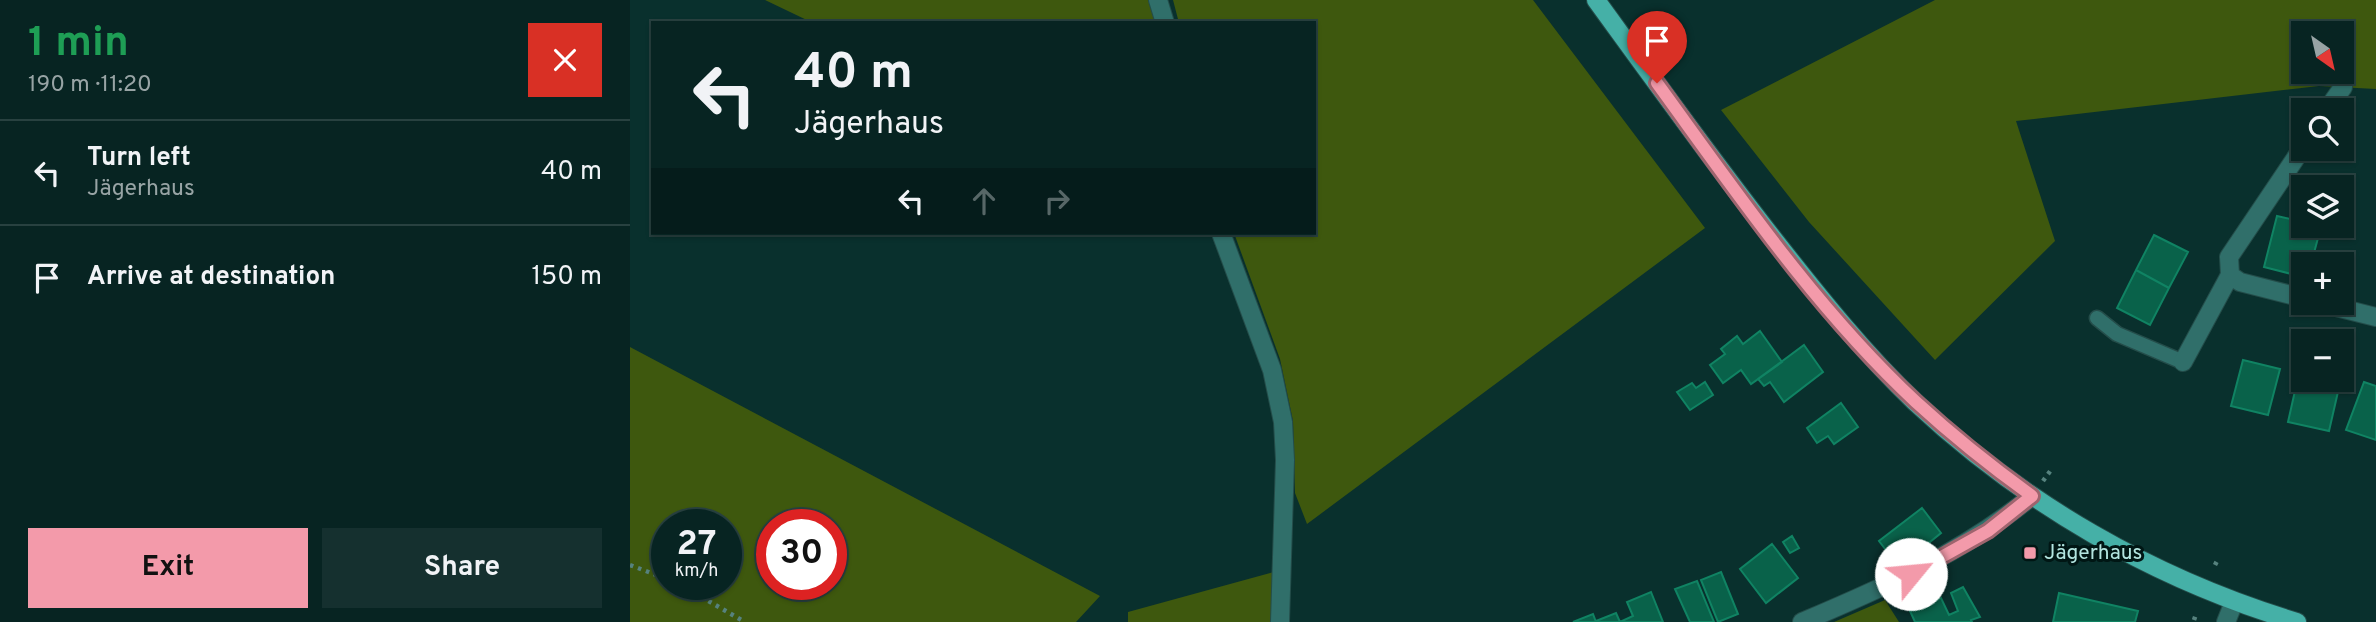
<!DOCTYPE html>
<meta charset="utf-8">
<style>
:root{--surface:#072422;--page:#15302f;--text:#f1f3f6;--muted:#98a4a5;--line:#284140;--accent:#f39aaa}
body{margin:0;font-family:Overpass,sans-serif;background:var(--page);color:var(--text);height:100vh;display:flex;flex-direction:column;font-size:26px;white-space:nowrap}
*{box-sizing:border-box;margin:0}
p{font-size:23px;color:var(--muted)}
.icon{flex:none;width:38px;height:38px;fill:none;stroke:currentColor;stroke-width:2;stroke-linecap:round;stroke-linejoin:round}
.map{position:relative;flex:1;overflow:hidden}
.details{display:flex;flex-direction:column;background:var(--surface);width:630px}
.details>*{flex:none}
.top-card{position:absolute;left:21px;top:21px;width:665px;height:214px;border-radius:0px;box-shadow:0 2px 5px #0004,0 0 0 2px var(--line);background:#072422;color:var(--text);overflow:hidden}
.needle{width:46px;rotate:146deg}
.tools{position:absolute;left:1661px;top:21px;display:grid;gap:14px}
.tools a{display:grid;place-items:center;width:63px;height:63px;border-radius:0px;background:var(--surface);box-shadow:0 2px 5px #0004,0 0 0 2px var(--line);font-size:35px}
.speed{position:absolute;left:21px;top:509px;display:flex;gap:14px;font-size:35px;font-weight:700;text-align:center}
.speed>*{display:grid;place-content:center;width:91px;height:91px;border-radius:50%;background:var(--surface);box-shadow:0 2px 5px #0004,0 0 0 2px var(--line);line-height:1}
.speed small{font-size:18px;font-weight:400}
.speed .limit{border:10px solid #d22;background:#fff;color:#111}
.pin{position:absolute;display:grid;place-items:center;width:60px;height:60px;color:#fff;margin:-72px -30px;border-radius:50% 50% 50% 0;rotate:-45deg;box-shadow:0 0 7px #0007}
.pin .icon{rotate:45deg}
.me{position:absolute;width:77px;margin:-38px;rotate:62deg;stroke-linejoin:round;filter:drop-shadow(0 0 5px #0008)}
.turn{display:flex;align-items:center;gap:24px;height:147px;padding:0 28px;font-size:32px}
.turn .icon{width:91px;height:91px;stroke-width:2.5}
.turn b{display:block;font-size:49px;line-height:60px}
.lanes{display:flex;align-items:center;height:66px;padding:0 28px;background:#0003;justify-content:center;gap:35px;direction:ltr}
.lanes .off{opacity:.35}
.round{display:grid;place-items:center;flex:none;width:74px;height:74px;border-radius:0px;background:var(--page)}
.summary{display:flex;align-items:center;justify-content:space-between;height:119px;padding:0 28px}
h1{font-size:42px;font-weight:700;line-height:52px;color:#1e9e55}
.cta{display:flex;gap:14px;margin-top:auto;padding:14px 28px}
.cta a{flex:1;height:80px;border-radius:0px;background:var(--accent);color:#111;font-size:28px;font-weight:700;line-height:80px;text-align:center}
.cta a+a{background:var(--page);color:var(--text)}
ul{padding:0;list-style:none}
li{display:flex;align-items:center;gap:21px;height:105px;padding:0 28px;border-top:2px solid var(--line)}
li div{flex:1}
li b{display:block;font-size:26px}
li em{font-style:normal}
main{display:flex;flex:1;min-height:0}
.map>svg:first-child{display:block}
.green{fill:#3e580e;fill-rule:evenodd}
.building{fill:#09624a;stroke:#108363;stroke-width:2}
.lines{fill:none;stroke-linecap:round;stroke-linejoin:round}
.service-casing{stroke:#244d4a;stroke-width:17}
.minor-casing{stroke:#244d4a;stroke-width:20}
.primary-casing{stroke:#244d4a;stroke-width:20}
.path{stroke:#56827e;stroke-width:4.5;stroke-dasharray:3.5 5;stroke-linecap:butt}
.service{stroke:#306f6a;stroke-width:14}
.minor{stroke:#306f6a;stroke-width:18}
.primary{stroke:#45b0a7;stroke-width:18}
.route-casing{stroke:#9e646e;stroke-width:18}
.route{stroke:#f39aaa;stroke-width:12}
.poi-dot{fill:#f39aaa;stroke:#001614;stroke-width:2.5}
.labels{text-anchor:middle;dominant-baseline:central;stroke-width:6;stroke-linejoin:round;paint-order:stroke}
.poi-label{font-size:21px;fill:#b2e5e0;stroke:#001614;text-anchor:start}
</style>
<main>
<section class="details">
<div class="summary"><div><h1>1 min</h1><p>190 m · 11:20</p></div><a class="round" style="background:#d93025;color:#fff"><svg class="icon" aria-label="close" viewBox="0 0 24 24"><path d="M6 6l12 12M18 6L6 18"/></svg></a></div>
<ul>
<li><svg class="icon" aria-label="left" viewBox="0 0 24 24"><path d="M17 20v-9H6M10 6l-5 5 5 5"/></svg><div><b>Turn left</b><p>Jägerhaus</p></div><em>40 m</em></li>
<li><svg class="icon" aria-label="arrive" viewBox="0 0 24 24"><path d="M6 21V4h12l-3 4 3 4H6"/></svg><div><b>Arrive at destination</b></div><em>150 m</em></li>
</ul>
<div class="cta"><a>Exit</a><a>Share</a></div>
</section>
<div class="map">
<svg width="1746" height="622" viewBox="0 0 1746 622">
<rect width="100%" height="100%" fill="#09302d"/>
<!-- green -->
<path class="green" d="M135 0H519L525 23H183Z
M543 0H903L1075 228 677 524 665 493 663 421 650 359 604 233H684V23H549Z
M1305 0H1746V89L1689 86 1386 121 1425 241 1305 360 1179 222 1091 110ZM1673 33H1712V72H1673Z
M0 347 470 596 446 622H0ZM37 525H96V584H37ZM142 525H201V584H142Z
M644 572 642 622H498V612Z
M1255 600 1269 622H1204Z"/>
<!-- building -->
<path class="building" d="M1647 216 1673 222V226L1691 227 1681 264H1673V277L1634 267Z
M1524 235 1558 252 1539 288 1506 270Z
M1506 270 1539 288 1520 325 1487 308Z
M1130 331 1152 362 1121 384 1111 370 1093 383 1080 365 1095 354 1091 349 1107 336 1113 344Z
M1174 345 1193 372 1154 402 1140 382 1134 386 1128 379Z
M1613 360 1650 369 1638 415 1601 406Z
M1669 373 1673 374V380H1697L1710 383 1699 431 1658 422Z
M1075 382 1083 395 1060 410 1047 392 1062 383 1066 388Z
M1734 382 1746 386V440L1716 430Z
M1211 403 1228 427 1204 444 1198 436 1187 443 1177 428Z
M1292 508 1311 533 1290 550 1283 541 1262 558 1249 541Z
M1162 536 1169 548 1160 553 1153 542Z
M1142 544 1168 578 1136 603 1110 569Z
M1091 572 1108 614 1088 622 1071 580Z
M1067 581 1084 622H1060L1045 589Z
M1333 587 1350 617 1341 620 1342 622H1285L1280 611 1311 598 1319 615 1328 611 1321 593Z
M1021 592 1033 622H990L1003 616 997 602Z
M1429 593 1508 611 1505 622H1423Z
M986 613 990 622H966V621Z
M963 614 966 622H943Z"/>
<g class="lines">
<defs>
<path id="service" d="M1467 318 1487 334 1553 362"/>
<path id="minor" d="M528 0 535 23
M1697 110 1713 87
M591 233 642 370 653 422 655 460 650 622
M1600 275 1610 282 1673 298
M1690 303 1746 317
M1553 362 1600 275 1599 257 1673 147
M1172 622C1255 587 1332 553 1402 496
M1596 622 1604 602"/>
<path id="primary" d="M966 0C1025 81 1084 163 1146 242 1190 298 1234 353 1285 402 1394 504 1524 579 1667 622"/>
</defs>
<!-- service casing -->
<use href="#service" class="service-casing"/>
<!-- minor casing -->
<use href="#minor" class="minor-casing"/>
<!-- primary casing -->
<use href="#primary" class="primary-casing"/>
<!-- path -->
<path class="path" d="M1413 481 1421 470
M0 565 37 579
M1585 565 1587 561
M49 584 115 622
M1564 620 1566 614"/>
<!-- service -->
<use href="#service" class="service"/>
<!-- minor -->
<use href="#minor" class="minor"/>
<!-- primary -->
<use href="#primary" class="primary"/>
</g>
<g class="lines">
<defs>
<path id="route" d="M1027 83C1107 193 1186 309 1286 402 1323 436 1362 467 1402 496L1358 531 1281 574"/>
</defs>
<!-- route casing -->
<use href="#route" class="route-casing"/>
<!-- route -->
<use href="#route" class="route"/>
</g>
<!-- markers -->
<rect class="poi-dot" x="1393" y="546" width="14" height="14" rx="3.5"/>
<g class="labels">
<!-- poi labels -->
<g class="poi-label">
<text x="1414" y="553">Jägerhaus</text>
</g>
</g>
</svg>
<div class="tools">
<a><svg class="needle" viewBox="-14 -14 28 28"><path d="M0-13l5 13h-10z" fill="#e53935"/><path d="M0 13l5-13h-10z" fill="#98a4a5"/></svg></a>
<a><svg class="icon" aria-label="search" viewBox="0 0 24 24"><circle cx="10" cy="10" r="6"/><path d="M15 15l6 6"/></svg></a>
<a><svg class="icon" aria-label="layers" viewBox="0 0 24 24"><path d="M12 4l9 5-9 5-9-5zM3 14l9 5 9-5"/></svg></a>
<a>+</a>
<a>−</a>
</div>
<div class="speed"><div>27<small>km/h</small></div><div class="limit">30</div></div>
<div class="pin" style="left:1027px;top:83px;background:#d93025"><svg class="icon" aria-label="arrive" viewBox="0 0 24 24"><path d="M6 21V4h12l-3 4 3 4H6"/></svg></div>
<svg class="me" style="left:1281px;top:574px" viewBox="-20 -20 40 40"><circle r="19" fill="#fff"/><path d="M0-13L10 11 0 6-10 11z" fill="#f39aaa"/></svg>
<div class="top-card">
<div class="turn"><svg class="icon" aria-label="left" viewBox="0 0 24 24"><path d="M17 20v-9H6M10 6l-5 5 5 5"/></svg><div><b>40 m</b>Jägerhaus</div></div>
<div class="lanes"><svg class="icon" aria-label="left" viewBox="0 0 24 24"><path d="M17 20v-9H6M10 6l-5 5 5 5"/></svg><svg class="icon off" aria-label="ahead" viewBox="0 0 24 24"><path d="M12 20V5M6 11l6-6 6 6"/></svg><svg class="icon off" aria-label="right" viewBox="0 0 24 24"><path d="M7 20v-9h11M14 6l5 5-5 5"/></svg></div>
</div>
</div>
</main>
